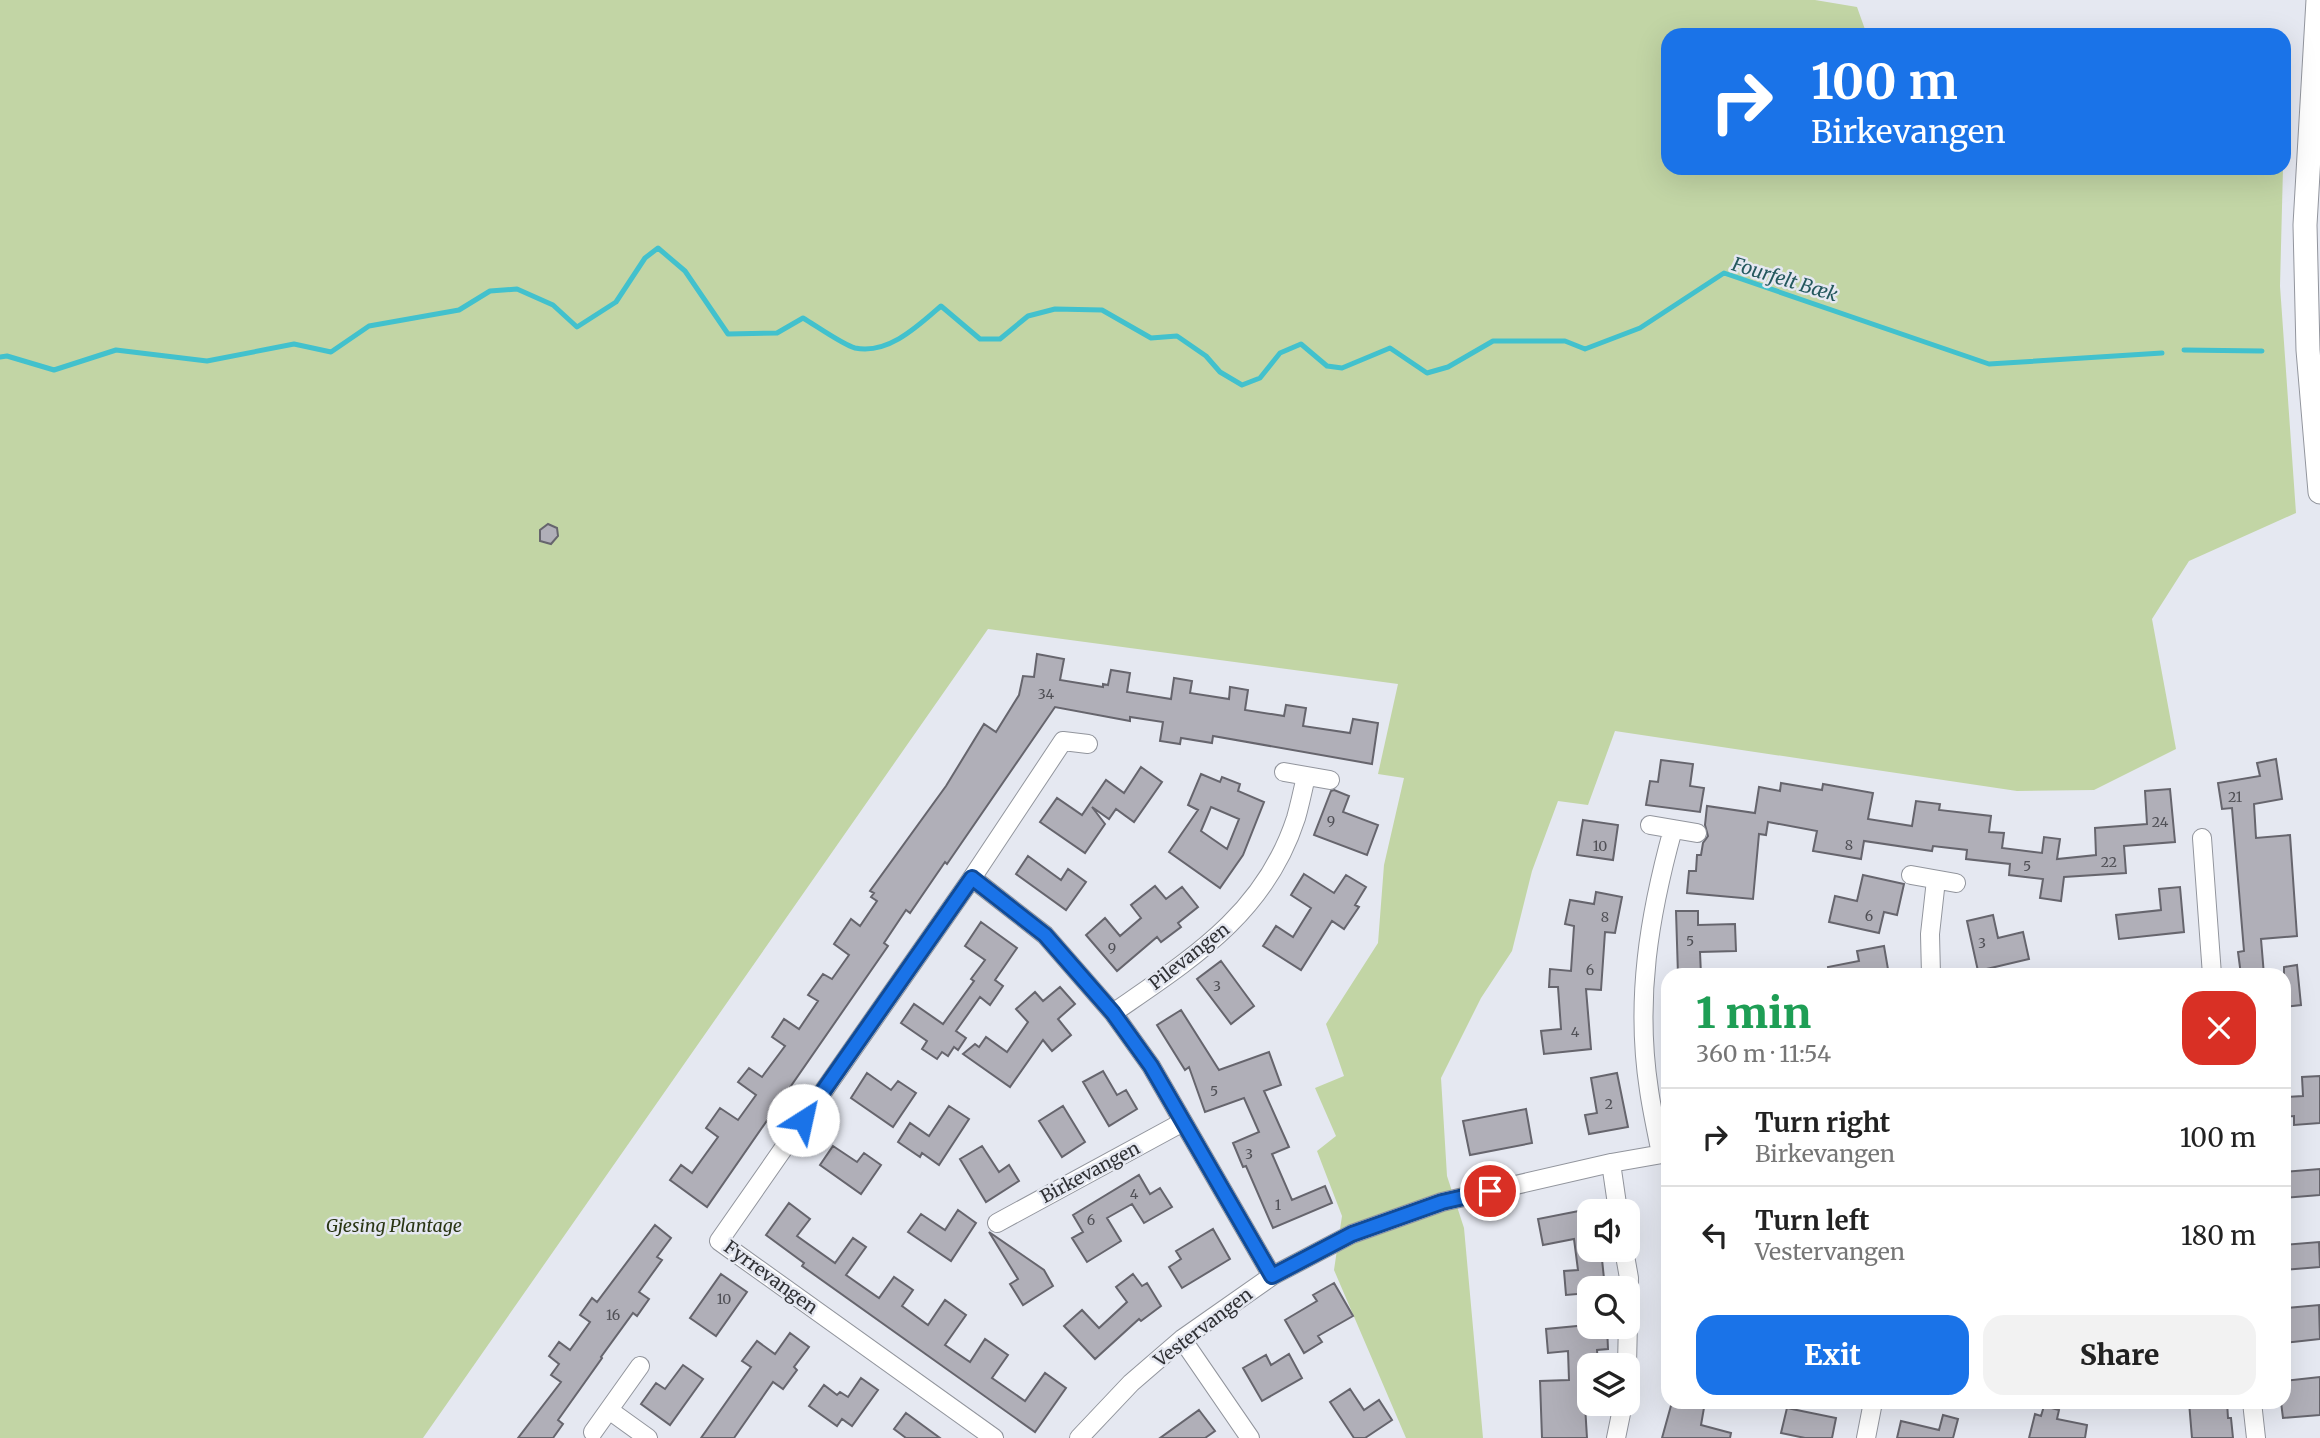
<!DOCTYPE html>
<meta charset="utf-8">
<style>
:root{--surface:#fff;--page:#f2f2f2;--text:#222;--muted:#767676;--line:#e0e0e0;--accent:#1a73e8}
body{margin:0;font-family:Merriweather,serif;background:var(--page);color:var(--text);height:100vh;display:flex;flex-direction:column;font-size:26px;white-space:nowrap}
*{box-sizing:border-box;margin:0}
p{font-size:23px;color:var(--muted)}
.icon{flex:none;width:38px;height:38px;fill:none;stroke:currentColor;stroke-width:2;stroke-linecap:round;stroke-linejoin:round}
.map{position:relative;flex:1;overflow:hidden}
.details{position:absolute;left:1661px;top:968px;width:630px;height:441px;display:flex;flex-direction:column;background:var(--surface);border-radius:21px;box-shadow:0 7px 28px #0002}
.details>*{flex:none}
.hud{position:absolute;left:1661px;top:28px;width:630px;height:147px;border-radius:21px;box-shadow:0 7px 28px #0002;background:#1a73e8;color:#fff;overflow:hidden}
.tools{position:absolute;left:1577px;top:1199px;display:grid;gap:14px}
.tools a{display:grid;place-items:center;width:63px;height:63px;border-radius:14px;background:var(--surface);box-shadow:0 7px 28px #0002;font-size:35px}
.pin{position:absolute;display:grid;place-items:center;width:60px;height:60px;color:#fff;margin:-30px;border:4px solid #fff;border-radius:50%;box-shadow:0 2px 7px #0007}
.me{position:absolute;width:77px;margin:-38px;rotate:35deg;stroke-linejoin:round;filter:drop-shadow(0 0 5px #0008)}
.turn{display:flex;align-items:center;gap:24px;height:147px;padding:0 35px;font-size:32px}
.turn .icon{width:91px;height:91px;stroke-width:2.5}
.turn b{display:block;font-size:49px;line-height:60px}
.round{display:grid;place-items:center;flex:none;width:74px;height:74px;border-radius:21px;background:var(--page)}
.headline{display:flex;align-items:center;justify-content:space-between;height:119px;padding:0 35px}
h1{font-size:42px;font-weight:800;line-height:52px;color:#1e9e55}
.primary-button{display:flex;gap:14px;margin-top:auto;padding:14px 35px}
.primary-button a{flex:1;height:80px;border-radius:21px;background:var(--accent);color:#fff;font-size:28px;font-weight:800;line-height:80px;text-align:center}
.primary-button a+a{background:var(--page);color:var(--text)}
ul{padding:0;list-style:none}
li{display:flex;align-items:center;gap:21px;height:98px;padding:0 35px;border-top:2px solid var(--line)}
li div{flex:1}
li b{display:block;font-size:26px}
li em{font-style:normal}
.map>svg:first-child{display:block}
.green{fill:#c2d5a5}
.lines{fill:none;stroke-linecap:round;stroke-linejoin:round}
.stream{stroke:#42c1cd;stroke-width:5}
.building{fill:#b0afb8;stroke:#66656d;stroke-width:2;fill-rule:evenodd}
.minor-casing{stroke:#92959d;stroke-width:20}
.tertiary-casing{stroke:#92959d;stroke-width:25}
.minor{stroke:#fff;stroke-width:18}
.tertiary{stroke:#fff;stroke-width:23}
.route-casing{stroke:#114b97;stroke-width:18}
.route{stroke:#1a73e8;stroke-width:12}
.labels{text-anchor:middle;dominant-baseline:central;stroke-width:5;stroke-linejoin:round;paint-order:stroke}
.number-label{font-size:14px;fill:#505056}
.street-label{font-size:18px;fill:#303135;stroke:#e5e8f1}
.park-label{font-size:18px;font-style:italic;fill:#293513;stroke:#e5e8f1}
.water-label{font-size:19px;font-style:italic;fill:#24585d;stroke:#e5e8f1}
</style>
<div class="map">
<svg width="2320" height="1438" viewBox="0 0 2320 1438">
<rect width="100%" height="100%" fill="#e5e8f1"/>
<!-- green -->
<path class="green" d="M0 0H1815L1857 7 1867 35H1668V168H2283L2280 286 2296 513 2189 561 2152 619 2176 749 2094 790 2017 791 1615 731 1588 805 1558 801 1532 871 1512 951 1481 998 1441 1078 1447 1176 1464 1228 1483 1438H1406L1334 1270 1342 1216 1317 1151 1336 1136 1315 1088 1344 1076 1326 1024 1378 943 1384 865 1404 778 1378 774 1398 684 988 629 423 1438H0Z"/>
<g class="lines">
<!-- stream -->
<path class="stream" d="M2184 350 2262 351
M0 357 7 356 54 370 116 350 207 361 294 344 331 352 369 326 459 310 490 291 517 289 553 305 577 327 616 302 645 258 658 248 685 271 728 334 777 333 803 318C815 325 843 345 855 348 888 355 918 326 941 306L980 339H1000L1028 316 1055 309 1102 310 1151 338 1177 336 1206 356 1220 372 1242 385 1260 378 1280 353 1301 344 1327 366 1342 368 1390 348 1427 373 1448 367 1493 341H1565L1585 349 1640 328 1724 273 1989 364 2162 353"/>
</g>
<!-- building -->
<path class="building" d="M548 524 557 528 558 536 551 544 540 541V530Z
M1037 654 1064 659 1060 680 1103 687V684L1108 685 1111 670 1130 673 1127 692 1171 699 1174 678 1192 681 1190 693 1229 699 1230 687 1248 690 1245 710 1284 716 1286 705 1306 708 1303 726 1350 733 1353 719 1378 723 1372 764 1213 736 1212 743 1181 738 1180 744 1160 741 1163 722 1130 717V721L1055 707 947 864 945 862 910 913 906 910 884 943 888 946 707 1207 670 1180 681 1165 692 1173 718 1137 706 1128 720 1108 738 1120 756 1095 738 1082 749 1068 762 1077 785 1046 772 1037 784 1019 799 1029 818 1001 808 995 823 974 832 979 849 955 834 944 851 919 860 926 877 901 871 897 874 893 870 891 946 786 984 724 996 732 1019 695 1023 676 1034 677Z
M2276 759 2282 799 2254 804 2256 838 2290 835 2297 936 2261 939 2264 975H2241L2238 952 2244 951 2232 808 2222 809 2218 783 2260 776 2257 763Z
M1661 760 1693 764 1690 786 1704 788 1700 812 1646 805 1650 781 1658 782Z
M1141 767 1162 782 1134 822 1116 809 1109 819 1092 807 1105 824 1085 853 1040 822 1057 798 1082 815 1106 780 1124 793Z
M1201 774 1220 782 1222 777 1240 784 1238 791 1264 802 1243 855 1220 888 1169 852 1198 810 1188 805ZM1211 807 1239 819 1227 849 1201 831Z
M1781 783 1822 790 1823 784 1873 793 1868 819 1912 826 1916 801 1940 804 1939 810 1991 816 1989 832 2004 833 2002 848 2042 853 2044 837 2060 839 2057 859 2096 855 2095 828 2147 824 2145 791 2170 789 2175 842 2124 846 2126 873 2064 877 2061 901 2040 898 2043 879 2009 875 2010 864 1966 859 1967 850 1933 846 1932 851 1864 841 1861 859 1813 851 1817 831 1768 822 1766 835 1759 834 1753 899 1687 893 1689 871H1696L1697 855H1701L1703 843 1708 836 1705 825 1707 806 1755 813 1759 787 1780 791Z
M1334 790 1349 796 1343 812 1378 825 1367 855 1314 835 1331 791Z
M1583 820 1618 825 1613 860 1577 855Z
M1028 856 1061 880 1068 869 1086 882 1066 910 1016 874Z
M1304 874 1334 893 1346 875 1366 887 1355 905 1359 907 1344 929 1332 921 1301 970 1263 946 1276 926 1293 937 1311 908 1291 895Z
M1863 875 1904 884 1897 915 1884 912 1879 933 1829 922 1835 896 1857 901Z
M1155 886 1166 899 1182 887 1198 907 1178 923 1181 927 1161 942 1157 937 1117 971 1086 935 1105 918 1120 936 1141 918 1131 905Z
M2180 887 2184 932 2119 939 2116 915 2161 910 2159 889Z
M1596 892 1622 897 1615 933 1605 932 1601 990 1586 989 1591 1049 1544 1054 1541 1031 1561 1029 1558 987H1549L1550 969 1571 971 1574 926 1565 924 1570 900 1594 904Z
M1676 911H1698V925L1735 924 1736 951 1700 952 1701 975H1678Z
M1993 915 1998 938 2023 932 2029 959 1978 971 1967 921Z
M981 922 1017 948 995 980 1003 986 990 1005 980 997 956 1031 966 1038 958 1050 954 1047 948 1056 942 1052 937 1059 922 1049 927 1041 901 1023 914 1004 943 1024 974 981 971 979 985 960 965 946Z
M1884 946 1889 975H1829L1828 967 1859 961 1857 951Z
M1221 961 1254 1006 1231 1024 1197 979Z
M2297 965 2301 1005 2284 1007V967Z
M1060 987 1075 1004 1058 1019 1071 1035 1052 1051 1043 1040 1010 1087 963 1054 975 1044 979 1047 986 1037 1007 1052 1028 1022 1016 1009 1035 992 1043 1001Z
M1181 1010 1219 1070 1269 1052 1281 1085 1264 1091 1289 1147 1272 1154 1292 1200 1325 1186 1332 1203 1273 1228 1246 1166 1243 1167 1233 1143 1259 1132 1244 1098 1205 1112 1189 1067 1185 1070 1157 1025Z
M1103 1071 1117 1095 1126 1090 1137 1109 1109 1126 1083 1082Z
M867 1073 891 1090 898 1081 916 1093 893 1127 851 1098Z
M1617 1073 1628 1127 1589 1134 1585 1115 1597 1113 1591 1078Z
M2320 1076V1123L2294 1125V1116L2284 1117V1097L2303 1096 2302 1077Z
M949 1106 969 1119 939 1165 922 1153 920 1157 898 1142 910 1123 929 1136Z
M1063 1106 1085 1142 1062 1157 1039 1121Z
M1526 1109 1532 1143 1470 1155 1463 1121Z
M833 1146 857 1162 864 1153 881 1165 861 1194 820 1165Z
M982 1146 999 1172 1009 1165 1019 1181 986 1202 960 1159Z
M2320 1169V1195L2284 1198V1172Z
M1139 1175 1150 1194 1160 1188 1172 1207 1144 1223 1132 1204 1107 1218 1121 1241 1087 1262 1072 1238 1083 1232 1073 1215Z
M789 1203 810 1219 797 1236 835 1263 853 1238 866 1247 846 1275 879 1298 894 1277 913 1290 902 1306 928 1325 945 1300 966 1315 945 1345 970 1362 985 1339 1008 1355 992 1378 1025 1401 1045 1373 1066 1388 1035 1432 802 1266 804 1263 766 1235Z
M1589 1209V1252L1601 1250 1605 1288H1589V1293L1566 1295 1564 1271 1578 1270 1574 1239 1543 1245 1538 1219Z
M958 1210 976 1223 951 1261 908 1232 921 1214 945 1230Z
M655 1225 671 1238 657 1257 662 1260 639 1292 649 1299 637 1316 633 1313 601 1357 602 1358 558 1420 563 1424 553 1438H518L561 1382 551 1375 559 1364 549 1356 559 1342 570 1350 590 1322 580 1315 592 1298 597 1302Z
M1213 1229 1230 1259 1182 1288 1169 1267 1181 1259 1176 1251Z
M989 1232 1044 1270 1053 1286 1023 1305 1010 1284 1018 1279Z
M2319 1242 2320 1267 2284 1270V1245Z
M721 1274 747 1292 716 1336 690 1318Z
M1133 1274 1142 1286 1147 1283 1161 1306 1141 1321 1139 1319 1095 1359 1064 1326 1082 1310 1099 1328 1127 1302 1116 1287Z
M1334 1283 1353 1316 1318 1336 1322 1342 1304 1353 1285 1320 1317 1301 1313 1295Z
M2319 1305 2320 1339 2284 1343V1317H2288L2287 1308Z
M1577 1326H1607L1608 1349 1597 1350 1598 1365H1589V1405H1585L1587 1438H1542L1540 1381 1569 1380 1568 1351 1548 1353 1546 1329Z
M790 1333 809 1347 794 1367 797 1370 783 1389 773 1382 734 1438H701L751 1367 742 1361 757 1341 775 1354Z
M1289 1354 1302 1378 1262 1401 1243 1368 1266 1355 1271 1365Z
M683 1365 703 1379 670 1425 641 1404 656 1383 665 1389Z
M2320 1377V1415L2283 1418 2281 1402H2284V1381Z
M861 1378 878 1390 852 1426 842 1419 837 1426 809 1406 824 1385 837 1395 840 1392 848 1397Z
M1350 1389 1364 1410 1379 1400 1392 1420 1365 1438H1354L1330 1402Z
M1672 1402H1705L1701 1425 1731 1433 1730 1438H1662Z
M2189 1402H2227L2228 1418H2231L2233 1438H2192Z
M2044 1406 2059 1410 2057 1419 2087 1425 2085 1438H2029L2035 1414 2041 1416Z
M1787 1408 1836 1418 1832 1438H1805L1781 1433Z
M1199 1410 1215 1431 1205 1438H1160Z
M906 1413 940 1438H906L894 1429Z
M1943 1415 1958 1419 1953 1438H1897L1901 1421 1939 1430Z"/>
<g class="lines">
<defs>
<path id="minor" d="M1284 772 1330 780
M1650 825 1697 833
M2202 838 2212 975
M1911 875 1956 883
M972 878 1045 935 1113 1013 1151 1066 1272 1276
M1931 975 1930 934 1936 880
M1113 1013C1191 959 1265 914 1296 818 1300 804 1303 790 1306 776
M1661 1154C1657 1133 1652 1111 1649 1090 1635 1000 1649 916 1673 829
M1611 1163 1618 1211
M997 1223 1183 1122
M1624 1250 1629 1278 1627 1365
M1182 1339 1250 1438
M2252 1402 2256 1438
M609 1410 648 1438
M593 1432 640 1366
M994 1438 719 1241 972 878 1063 741 1088 744
M1079 1438 1131 1383 1182 1339 1272 1276 1352 1234 1442 1202 1611 1163 1668 1153
M1616 1438 1623 1404
M1866 1438 1873 1402"/>
<path id="tertiary" d="M2318 0 2305 225 2308 350 2320 492"/>
</defs>
<!-- minor casing -->
<use href="#minor" class="minor-casing"/>
<!-- tertiary casing -->
<use href="#tertiary" class="tertiary-casing"/>
<!-- minor -->
<use href="#minor" class="minor"/>
<!-- tertiary -->
<use href="#tertiary" class="tertiary"/>
</g>
<g class="lines">
<defs>
<path id="route" d="M803 1120 972 878 1045 935 1113 1013 1151 1066 1272 1276 1352 1234 1442 1202 1490 1191"/>
</defs>
<!-- route casing -->
<use href="#route" class="route-casing"/>
<!-- route -->
<use href="#route" class="route"/>
</g>
<g class="labels">
<!-- number labels -->
<g class="number-label">
<text x="1046" y="694">34</text>
<text x="2235" y="797">21</text>
<text x="1331" y="821">9</text>
<text x="2160" y="822">24</text>
<text x="1849" y="845">8</text>
<text x="1600" y="846">10</text>
<text x="2109" y="862">22</text>
<text x="2027" y="866">5</text>
<text x="1869" y="916">6</text>
<text x="1605" y="917">8</text>
<text x="1690" y="941">5</text>
<text x="1982" y="943">3</text>
<text x="1112" y="948">9</text>
<text x="1590" y="970">6</text>
<text x="1217" y="986">3</text>
<text x="1575" y="1032">4</text>
<text x="1214" y="1091">5</text>
<text x="1609" y="1104">2</text>
<text x="1249" y="1154">3</text>
<text x="1134" y="1194">4</text>
<text x="1278" y="1205">1</text>
<text x="1091" y="1220">6</text>
<text x="724" y="1299">10</text>
<text x="613" y="1315">16</text>
</g>
<!-- street labels -->
<g class="street-label">
<text transform="translate(1189 956) rotate(-38)">Pilevangen</text>
<text transform="translate(1090 1172) rotate(-28)">Birkevangen</text>
<text transform="translate(771 1277) rotate(36)">Fyrrevangen</text>
<text transform="translate(1203 1327) rotate(-37)">Vestervangen</text>
</g>
<!-- park labels -->
<g class="park-label">
<text x="394" y="1225">Gjesing Plantage</text>
</g>
<!-- water labels -->
<g class="water-label">
<text transform="translate(1785 279) rotate(17)">Fourfelt Bæk</text>
</g>
</g>
</svg>
<div class="tools">
<a><svg class="icon" aria-label="sound" viewBox="0 0 24 24"><path d="M4 9h4l5-4v14l-5-4H4zM17 9q2 3 0 6"/></svg></a>
<a><svg class="icon" aria-label="search" viewBox="0 0 24 24"><circle cx="10" cy="10" r="6"/><path d="M15 15l6 6"/></svg></a>
<a><svg class="icon" aria-label="layers" viewBox="0 0 24 24"><path d="M12 4l9 5-9 5-9-5zM3 14l9 5 9-5"/></svg></a>
</div>
<div class="pin" style="left:1490px;top:1191px;background:#d93025"><svg class="icon" aria-label="arrive" viewBox="0 0 24 24"><path d="M6 21V4h12l-3 4 3 4H6"/></svg></div>
<svg class="me" style="left:803px;top:1120px" viewBox="-20 -20 40 40"><circle r="19" fill="#fff"/><path d="M0-13L10 11 0 6-10 11z" fill="#1a73e8"/></svg>
<div class="hud">
<div class="turn"><svg class="icon" aria-label="right" viewBox="0 0 24 24"><path d="M7 20v-9h11M14 6l5 5-5 5"/></svg><div><b>100 m</b>Birkevangen</div></div>
</div>
<section class="details">
<div class="headline"><div><h1>1 min</h1><p>360 m · 11:54</p></div><a class="round" style="background:#d93025;color:#fff"><svg class="icon" aria-label="close" viewBox="0 0 24 24"><path d="M6 6l12 12M18 6L6 18"/></svg></a></div>
<ul>
<li><svg class="icon" aria-label="right" viewBox="0 0 24 24"><path d="M7 20v-9h11M14 6l5 5-5 5"/></svg><div><b>Turn right</b><p>Birkevangen</p></div><em>100 m</em></li>
<li><svg class="icon" aria-label="left" viewBox="0 0 24 24"><path d="M17 20v-9H6M10 6l-5 5 5 5"/></svg><div><b>Turn left</b><p>Vestervangen</p></div><em>180 m</em></li>
</ul>
<div class="primary-button"><a>Exit</a><a>Share</a></div>
</section>
</div>
